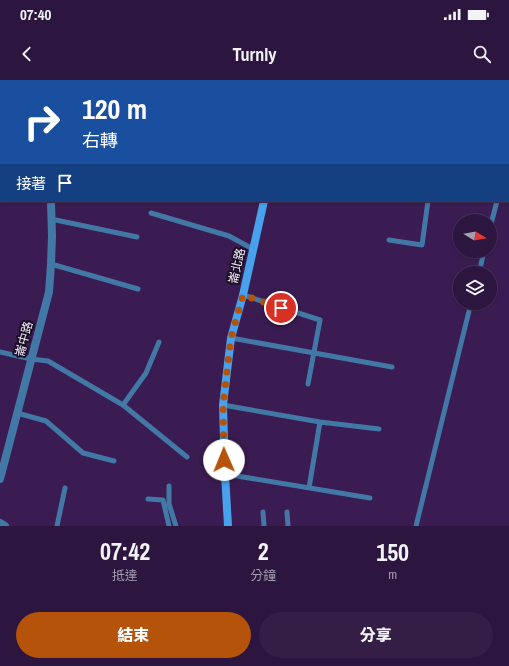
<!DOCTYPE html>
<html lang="zh-TW">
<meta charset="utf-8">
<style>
:root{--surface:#2c153e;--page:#341e45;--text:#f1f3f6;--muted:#a69fb0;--line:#483458;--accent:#b45309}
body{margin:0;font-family:"Archivo Narrow","Noto Sans TC",sans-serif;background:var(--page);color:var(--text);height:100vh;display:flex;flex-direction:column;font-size:15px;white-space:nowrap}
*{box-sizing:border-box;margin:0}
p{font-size:13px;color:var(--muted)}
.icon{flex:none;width:22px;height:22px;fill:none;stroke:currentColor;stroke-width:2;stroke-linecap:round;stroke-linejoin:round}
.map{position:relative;height:446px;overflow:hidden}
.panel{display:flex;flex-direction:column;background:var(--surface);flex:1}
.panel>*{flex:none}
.guide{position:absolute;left:0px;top:0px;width:509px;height:122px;box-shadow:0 1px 3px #0004,0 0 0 1px var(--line);background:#1a4fa0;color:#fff;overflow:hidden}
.needle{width:26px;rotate:101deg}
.buttons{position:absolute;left:453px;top:134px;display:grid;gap:8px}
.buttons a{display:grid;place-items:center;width:44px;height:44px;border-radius:50%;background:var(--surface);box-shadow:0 1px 3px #0004,0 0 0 1px var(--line);font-size:20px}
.pin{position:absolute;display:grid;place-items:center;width:34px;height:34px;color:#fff;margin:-17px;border:2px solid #fff;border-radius:50%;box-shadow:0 1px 4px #0007}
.me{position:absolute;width:44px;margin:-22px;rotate:359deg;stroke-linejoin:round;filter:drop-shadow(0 0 3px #0008)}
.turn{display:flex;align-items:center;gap:14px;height:84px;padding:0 16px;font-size:18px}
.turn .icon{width:52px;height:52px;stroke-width:2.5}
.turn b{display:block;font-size:28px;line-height:34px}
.then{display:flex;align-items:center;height:38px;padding:0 16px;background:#0003;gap:8px;font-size:15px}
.eta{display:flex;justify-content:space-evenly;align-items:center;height:68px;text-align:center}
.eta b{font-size:24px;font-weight:800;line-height:28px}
.cta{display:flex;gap:8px;margin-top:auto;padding:8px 16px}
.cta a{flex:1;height:46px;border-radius:24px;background:var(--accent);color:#fff;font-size:16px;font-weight:800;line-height:46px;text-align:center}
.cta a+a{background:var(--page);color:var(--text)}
.status{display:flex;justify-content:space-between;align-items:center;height:28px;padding:0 20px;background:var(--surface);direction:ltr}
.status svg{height:11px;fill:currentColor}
header{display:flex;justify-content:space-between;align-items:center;height:52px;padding:0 16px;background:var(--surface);font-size:18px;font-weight:800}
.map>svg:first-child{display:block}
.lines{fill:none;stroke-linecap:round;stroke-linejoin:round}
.lane{stroke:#4278a6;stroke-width:5}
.street{stroke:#4278a6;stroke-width:8}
.secondary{stroke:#47a1ec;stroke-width:8}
.route{stroke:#b45309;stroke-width:7;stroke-dasharray:0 12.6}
.labels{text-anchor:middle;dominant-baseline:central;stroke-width:4;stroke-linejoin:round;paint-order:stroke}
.street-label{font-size:12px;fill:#f5eefc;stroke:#1b0f26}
</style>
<div class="status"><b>07:40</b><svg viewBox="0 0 49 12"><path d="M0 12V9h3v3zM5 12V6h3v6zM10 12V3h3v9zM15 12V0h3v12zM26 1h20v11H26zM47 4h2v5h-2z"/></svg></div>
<header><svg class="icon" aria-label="back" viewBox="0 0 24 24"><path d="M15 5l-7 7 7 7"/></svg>Turnly<svg class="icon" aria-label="search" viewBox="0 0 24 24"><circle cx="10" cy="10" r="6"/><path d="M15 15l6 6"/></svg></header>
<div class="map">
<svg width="509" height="446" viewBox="0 0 509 446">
<rect width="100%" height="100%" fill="#3a1c52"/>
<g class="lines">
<!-- lane -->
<path class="lane" d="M118 1V0
M483 1V0
M151 133 229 156 253 169
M51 139 137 157
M490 148 497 121
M389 160 422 165 428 121
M51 184 138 209
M479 193 484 171
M243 215 320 240 308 304
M231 258 392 287
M0 272 31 279 48 281 123 325 187 377
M123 325 146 293 159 262
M223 325 320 342 379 349
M17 333 46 341 83 373 114 381
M225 394 370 418
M169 406V424L176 446
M309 408 320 342
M148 419 163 420 169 446
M263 432 264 446
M287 432 288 446
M57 446 65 408
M416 446 471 223"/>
<!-- street -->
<path class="street" d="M192 0 194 1
M63 1V0
M508 117H509
M0 399 49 212 51 184 52 156 51 121
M0 443 5 446"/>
<!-- secondary -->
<path class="secondary" d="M228 446 225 394 223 325 231 258 243 215 264 121"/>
</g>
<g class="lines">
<!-- route -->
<path class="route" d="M224 380 223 325 231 258 243 215 281 228"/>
</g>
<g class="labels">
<!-- street labels -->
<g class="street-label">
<text transform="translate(237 186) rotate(-77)">崙北路</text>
<text transform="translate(24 259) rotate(-75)">崙中路</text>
</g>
</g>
</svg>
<div class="buttons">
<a><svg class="needle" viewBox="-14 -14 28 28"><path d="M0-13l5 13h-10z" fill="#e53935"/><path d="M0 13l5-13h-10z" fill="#a69fb0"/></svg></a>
<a><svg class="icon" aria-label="layers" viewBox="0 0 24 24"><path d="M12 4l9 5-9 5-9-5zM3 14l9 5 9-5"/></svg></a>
</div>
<div class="pin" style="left:281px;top:228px;background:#d93025"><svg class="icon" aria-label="arrive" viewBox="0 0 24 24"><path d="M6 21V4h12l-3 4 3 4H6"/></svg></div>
<svg class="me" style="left:224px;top:380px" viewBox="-20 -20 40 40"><circle r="19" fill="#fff"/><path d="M0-13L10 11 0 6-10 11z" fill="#b45309"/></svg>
<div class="guide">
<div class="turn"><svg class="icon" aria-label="right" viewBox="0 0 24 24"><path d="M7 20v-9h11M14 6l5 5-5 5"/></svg><div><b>120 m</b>右轉</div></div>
<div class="then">接著<svg class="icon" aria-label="arrive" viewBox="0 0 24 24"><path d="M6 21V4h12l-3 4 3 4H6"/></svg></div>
</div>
</div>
<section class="panel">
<div class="eta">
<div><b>07:42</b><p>抵達</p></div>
<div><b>2</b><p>分鐘</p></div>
<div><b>150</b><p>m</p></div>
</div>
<div class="cta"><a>結束</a><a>分享</a></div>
</section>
